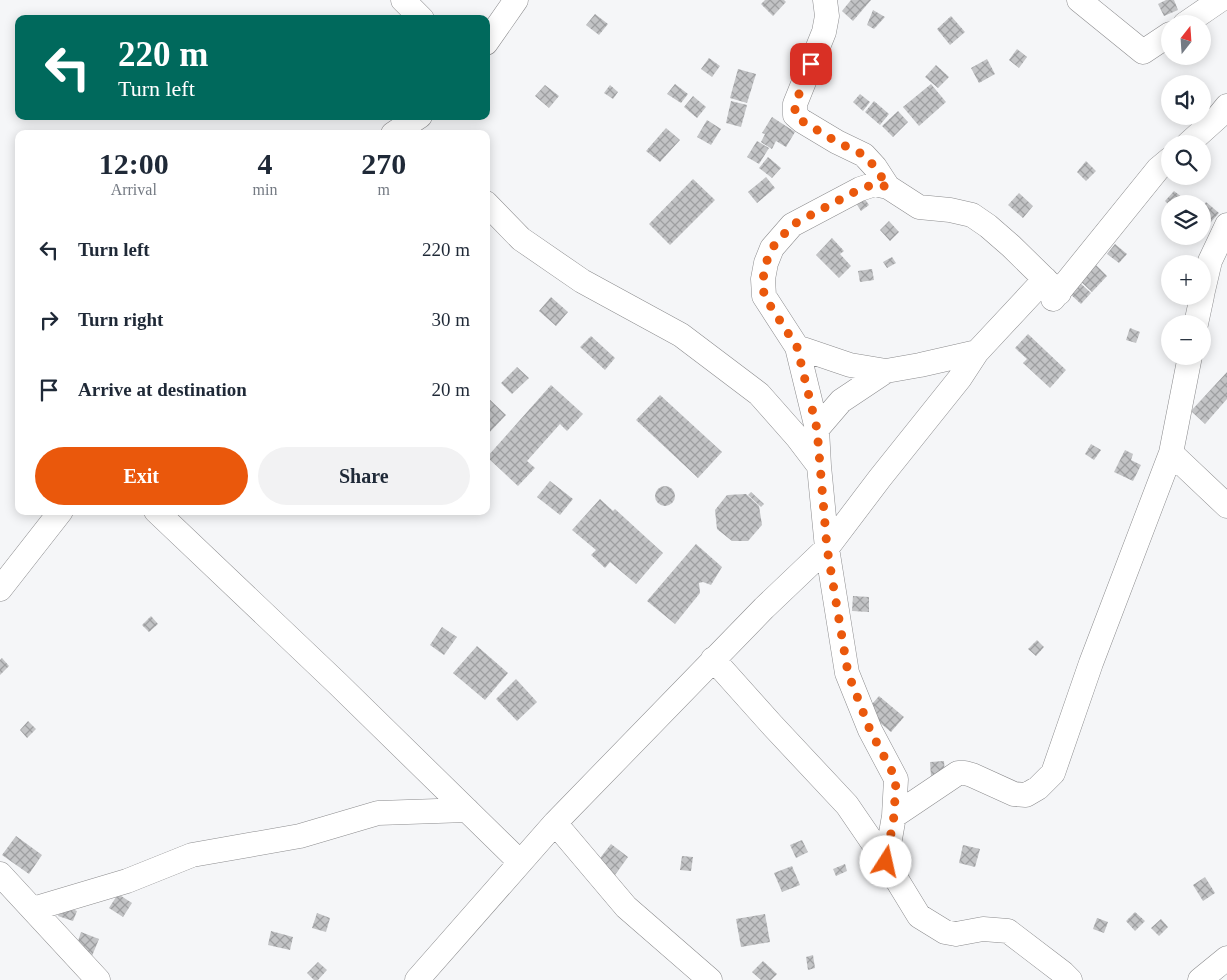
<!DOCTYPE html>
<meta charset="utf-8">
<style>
:root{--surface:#fff;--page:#f2f2f3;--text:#1f2937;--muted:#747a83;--accent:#ea580c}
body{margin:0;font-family:Georgia,serif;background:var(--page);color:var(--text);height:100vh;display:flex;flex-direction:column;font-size:19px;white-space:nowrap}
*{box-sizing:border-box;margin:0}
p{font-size:16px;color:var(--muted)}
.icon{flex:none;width:28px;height:28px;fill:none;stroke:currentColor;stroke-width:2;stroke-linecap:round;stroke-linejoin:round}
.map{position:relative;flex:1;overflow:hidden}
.drawer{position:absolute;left:15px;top:130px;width:475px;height:385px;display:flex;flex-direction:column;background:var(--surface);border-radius:10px;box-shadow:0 2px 12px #0003}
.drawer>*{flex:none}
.top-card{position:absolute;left:15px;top:15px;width:475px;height:105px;border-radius:10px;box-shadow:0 2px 12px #0003;background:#00695c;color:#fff;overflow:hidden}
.needle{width:32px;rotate:17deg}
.fabs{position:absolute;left:1161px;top:15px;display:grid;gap:10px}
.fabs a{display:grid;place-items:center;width:50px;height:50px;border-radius:50%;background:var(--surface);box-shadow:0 2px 12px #0003;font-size:25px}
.pin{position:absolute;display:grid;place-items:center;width:42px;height:42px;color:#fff;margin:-21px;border-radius:10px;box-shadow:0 2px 8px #0006}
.me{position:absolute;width:55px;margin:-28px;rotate:10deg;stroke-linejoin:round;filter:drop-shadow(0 0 4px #0008)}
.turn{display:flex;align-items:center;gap:18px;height:105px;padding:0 20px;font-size:22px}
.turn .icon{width:65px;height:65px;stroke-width:2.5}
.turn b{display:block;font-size:35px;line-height:42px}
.eta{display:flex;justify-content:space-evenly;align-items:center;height:85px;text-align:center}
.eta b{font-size:30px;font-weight:800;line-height:35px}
.action{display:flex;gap:10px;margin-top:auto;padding:10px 20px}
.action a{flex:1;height:58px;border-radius:30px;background:var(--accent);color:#fff;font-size:20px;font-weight:800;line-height:58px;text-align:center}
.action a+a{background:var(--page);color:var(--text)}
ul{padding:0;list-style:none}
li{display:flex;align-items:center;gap:15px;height:70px;padding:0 20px}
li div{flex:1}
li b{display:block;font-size:19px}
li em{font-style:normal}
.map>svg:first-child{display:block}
.building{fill:url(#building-cross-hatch)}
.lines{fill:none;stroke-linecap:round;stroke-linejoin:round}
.minor-casing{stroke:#8c8c8e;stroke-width:25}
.minor{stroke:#fff;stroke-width:24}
.route{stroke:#ea580c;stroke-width:9;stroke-dasharray:0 16.2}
</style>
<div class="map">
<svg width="1227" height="980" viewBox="0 0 1227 980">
<defs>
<pattern id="building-cross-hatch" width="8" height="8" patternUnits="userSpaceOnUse" patternTransform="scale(1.25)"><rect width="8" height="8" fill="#c2c3c5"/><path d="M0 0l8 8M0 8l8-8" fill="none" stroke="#9e9fa1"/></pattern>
</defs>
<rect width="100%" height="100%" fill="#f5f6f8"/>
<!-- building -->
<path class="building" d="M765 0H784L786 2 773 16 761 4Z
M851 0H871L853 21 842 11Z
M1166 0H1174L1178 10 1164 16 1158 4Z
M873 10 885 17 874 29 867 25Z
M595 14 608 24 599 35 586 25Z
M951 16 965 32 950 45 937 29Z
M1017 49 1027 57 1019 68 1009 60Z
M709 58 720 66 712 77 701 69Z
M987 59 995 74 979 83 971 68Z
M936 65 949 77 938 88 925 77Z
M738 69 756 74 747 103 730 98Z
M675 84 688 94 681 103 667 94Z
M931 84 946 102 919 126 903 107Z
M545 85 559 96 549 108 535 96Z
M610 85 618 92 613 99 604 93Z
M860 94 870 102 863 111 853 102Z
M693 96 706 107 697 118 684 107Z
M731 101 747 105 741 127 726 123Z
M874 101 889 114 880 125 865 112Z
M898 111 908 122 893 137 882 126Z
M772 117 795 132 786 147 776 141 772 149 761 142 765 134 762 133Z
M707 120 721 129 711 145 697 137Z
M666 128 680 140 660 162 646 151Z
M757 141 769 148 759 164 747 157Z
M768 157 781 168 772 178 759 168Z
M1086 161 1096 171 1086 181 1077 172Z
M766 177 775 188 757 203 748 192Z
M693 179 715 200 670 245 649 224Z
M1174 191 1187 201 1184 204H1170V206L1165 201Z
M1019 193 1033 206 1023 218 1008 205Z
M862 195 869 205 861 211 854 200Z
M1206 202 1219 213 1210 223 1202 217V207Z
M889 221 899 232 890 241 880 230Z
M832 238 844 251 840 254 851 266 839 278 816 255Z
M1115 244 1127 254 1119 263 1107 254Z
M892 257 896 263 887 268 883 262Z
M1094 263 1107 276 1092 292 1078 279Z
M872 269 874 280 860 282 858 271Z
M1078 281 1091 293 1081 304 1068 292Z
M551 297 568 312 556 326 539 311Z
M1130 328 1140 332 1136 343 1126 340Z
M1028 334 1066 370 1050 388 1023 363 1027 359 1015 348Z
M591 336 615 358 605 370 580 347Z
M517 367 529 378 512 394 501 383Z
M1227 372V399L1205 424 1191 411Z
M551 385 583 414 567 431 560 424 527 461 535 468 518 486 487 457Z
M660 395 722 452 698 478 636 420Z
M486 396 506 415 486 436Z
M1091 444 1101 450 1094 460 1085 454Z
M1125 450 1133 454 1131 460 1141 465 1133 481 1114 472Z
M550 481 573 499 560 515 537 497Z
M655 496a10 10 0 1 1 20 0a10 10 0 1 1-20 0Z
M751 492 764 504 761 507 748 495Z
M746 494 759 506 762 525 748 541H732L717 529 715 510 727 495Z
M600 499 613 511 615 509 663 553 636 584 610 562 605 568 591 555 596 550 572 530Z
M696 544 722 567 711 585 703 582 699 583 700 593 675 624 647 601Z
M853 596 869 597V612L852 611Z
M151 616 158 624 149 632 142 625Z
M442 627 457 637 444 655 430 645Z
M1037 640 1044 647 1036 656 1028 649Z
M477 646 508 673 485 700 453 673Z
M2 658 9 666 0 675V660Z
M516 679 537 702 517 721 496 699Z
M879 696 904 717 891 732 866 711Z
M28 721 36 729 27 738 20 730Z
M944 761 945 776 931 777 930 762Z
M16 836 42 855 29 874 2 855Z
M802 840 808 852 796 858 790 845Z
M611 844 628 857 615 875 597 862Z
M963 845 980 849 975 867 959 863Z
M682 856 693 857 691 871 680 870Z
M845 864 847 871 836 876 833 869Z
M792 866 800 885 782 892 774 873Z
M1205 877 1215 893 1203 901 1193 885Z
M118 894 132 903 123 917 109 908Z
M62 905 77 911 73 921 58 916Z
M1135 912 1145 921 1135 931 1126 921Z
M317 913 330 918 326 932 312 928Z
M765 914 770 942 741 947 736 919Z
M1097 918 1108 922 1104 933 1093 929Z
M1161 919 1168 927 1159 936 1151 928Z
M271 931 293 937 290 950 268 945Z
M81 932 99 939 92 956 75 950Z
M813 955 815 968 808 970 806 957Z
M763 961 777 974 771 980H761L752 972Z
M318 962 327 970 318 980H314L307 973Z"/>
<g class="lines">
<defs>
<path id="minor" d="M403 0 422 19
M825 0 827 16 824 32 795 104V115L802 121 837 142 864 155 875 167 888 187
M1079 0 1143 52 1170 34
M1185 24 1220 0
M486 43 516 0
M393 134 420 116
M1188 144 1218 117 1227 106
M486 203 521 239 582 281 681 335 759 394 797 437 819 466 827 548 847 673 870 730 896 779 894 816 886 862
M1202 295 1210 261 1227 225
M1053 299 1158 169 1170 159
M1196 324 1202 296
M797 347 850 365 886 371 920 365 977 352
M817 429 841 401 886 371
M1171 453 1227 506
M819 466 817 429 797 347 764 296 763 279 766 263 772 248 792 225 860 189 875 184 888 187 919 207 950 210 972 215 988 226 1011 246 1059 293
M156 511 337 683 520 862
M0 589 61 511
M713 659 773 726 847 805 886 862 919 916 945 932 956 934 983 929 1008 931 1063 973 1070 980
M894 816 958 773H965L972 775 1014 794 1026 795 1038 788 1053 773 1091 663 1171 453 1190 356
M555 823 626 907 710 980
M0 874 98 980
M33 909 127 881 192 855 300 836 378 813 467 810
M417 980 555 823 764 608 827 548 880 478 960 378 977 352 1045 279
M1200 980 1227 958"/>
</defs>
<!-- minor casing -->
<use href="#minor" class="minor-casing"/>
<!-- minor -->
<use href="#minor" class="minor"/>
</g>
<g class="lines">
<!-- route -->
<path class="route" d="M811 64 795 104V115L802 121 837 142 864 155 875 167 888 187 875 184 860 189 792 225 772 248 766 263 763 279 764 296 797 347 817 429 827 548 848 673 870 730 896 779 894 816 886 862"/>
</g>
</svg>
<div class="fabs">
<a><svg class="needle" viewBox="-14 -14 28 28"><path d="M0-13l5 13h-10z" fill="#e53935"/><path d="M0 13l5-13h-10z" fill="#747a83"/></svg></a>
<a><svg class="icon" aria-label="sound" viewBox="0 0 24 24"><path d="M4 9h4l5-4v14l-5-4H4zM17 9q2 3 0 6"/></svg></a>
<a><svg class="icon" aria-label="search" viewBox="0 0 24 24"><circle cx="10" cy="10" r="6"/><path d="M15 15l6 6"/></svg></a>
<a><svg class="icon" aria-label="layers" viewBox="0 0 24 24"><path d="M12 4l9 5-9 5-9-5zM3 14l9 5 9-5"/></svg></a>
<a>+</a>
<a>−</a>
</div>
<div class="pin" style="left:811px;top:64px;background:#d93025"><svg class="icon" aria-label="arrive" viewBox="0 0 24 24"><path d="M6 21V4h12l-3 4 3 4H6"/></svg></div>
<svg class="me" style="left:886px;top:862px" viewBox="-20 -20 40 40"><circle r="19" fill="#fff"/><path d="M0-13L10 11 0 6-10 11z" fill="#ea580c"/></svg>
<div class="top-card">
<div class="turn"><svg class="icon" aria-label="left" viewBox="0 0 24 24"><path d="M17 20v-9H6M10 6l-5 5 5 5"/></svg><div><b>220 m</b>Turn left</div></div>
</div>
<section class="drawer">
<div class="eta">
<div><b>12:00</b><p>Arrival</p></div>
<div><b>4</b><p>min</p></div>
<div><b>270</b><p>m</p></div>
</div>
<ul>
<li><svg class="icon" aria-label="left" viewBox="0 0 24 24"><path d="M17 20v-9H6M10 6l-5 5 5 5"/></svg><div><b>Turn left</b></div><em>220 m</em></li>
<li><svg class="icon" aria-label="right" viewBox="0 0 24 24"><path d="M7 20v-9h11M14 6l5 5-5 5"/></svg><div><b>Turn right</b></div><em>30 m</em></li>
<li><svg class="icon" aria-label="arrive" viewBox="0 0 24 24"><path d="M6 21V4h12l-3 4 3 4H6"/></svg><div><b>Arrive at destination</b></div><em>20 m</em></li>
</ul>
<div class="action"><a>Exit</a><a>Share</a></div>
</section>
</div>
